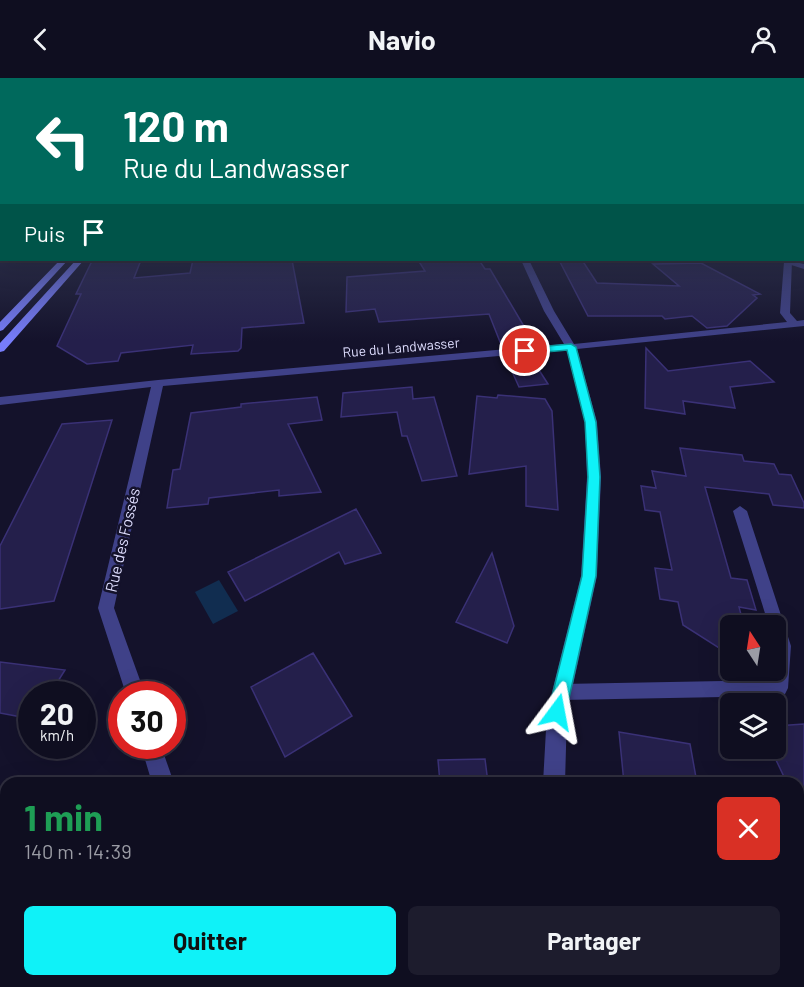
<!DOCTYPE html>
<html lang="fr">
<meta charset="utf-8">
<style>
:root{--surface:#0f0e20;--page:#1d1c2d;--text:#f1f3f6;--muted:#9b9ca5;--line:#2f2e3e;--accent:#0ff2f8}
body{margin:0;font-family:Barlow,sans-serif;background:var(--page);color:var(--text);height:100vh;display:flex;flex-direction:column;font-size:22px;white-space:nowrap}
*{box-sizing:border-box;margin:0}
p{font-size:20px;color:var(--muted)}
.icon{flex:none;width:33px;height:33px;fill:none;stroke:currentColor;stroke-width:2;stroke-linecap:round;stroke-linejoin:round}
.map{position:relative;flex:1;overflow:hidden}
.sheet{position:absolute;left:0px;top:699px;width:804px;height:210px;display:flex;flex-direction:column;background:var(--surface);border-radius:18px 18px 0 0;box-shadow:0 6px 24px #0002,0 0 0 2px var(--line)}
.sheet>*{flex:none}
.banner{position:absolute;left:0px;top:0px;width:804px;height:183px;box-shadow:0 6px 24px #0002,0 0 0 2px var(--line);background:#00695c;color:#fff;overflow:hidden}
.needle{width:39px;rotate:348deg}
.buttons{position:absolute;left:720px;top:537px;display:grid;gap:12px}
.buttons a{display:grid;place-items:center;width:66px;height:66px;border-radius:9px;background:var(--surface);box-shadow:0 6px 24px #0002,0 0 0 2px var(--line);font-size:30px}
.speed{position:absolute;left:18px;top:603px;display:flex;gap:12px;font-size:30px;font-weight:700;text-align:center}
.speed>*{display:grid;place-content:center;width:78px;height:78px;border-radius:50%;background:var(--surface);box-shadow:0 6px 24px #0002,0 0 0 2px var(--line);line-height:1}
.speed small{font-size:15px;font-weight:400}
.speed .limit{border:9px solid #d22;background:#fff;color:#111}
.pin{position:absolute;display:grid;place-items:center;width:51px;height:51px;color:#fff;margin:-26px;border:3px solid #fff;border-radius:50%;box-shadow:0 2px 6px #0007}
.me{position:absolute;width:66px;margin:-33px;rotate:13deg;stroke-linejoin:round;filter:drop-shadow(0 0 4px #0008)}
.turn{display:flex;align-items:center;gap:21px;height:126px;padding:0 24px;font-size:27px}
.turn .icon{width:78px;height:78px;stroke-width:2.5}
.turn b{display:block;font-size:42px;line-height:51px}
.then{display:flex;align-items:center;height:57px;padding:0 24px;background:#0003;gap:12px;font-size:22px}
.round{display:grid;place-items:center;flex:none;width:63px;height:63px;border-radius:9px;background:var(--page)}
.headline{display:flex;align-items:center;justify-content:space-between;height:102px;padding:0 24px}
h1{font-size:36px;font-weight:700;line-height:45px;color:#1e9e55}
.primary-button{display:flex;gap:12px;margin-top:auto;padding:12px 24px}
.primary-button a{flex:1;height:69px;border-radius:9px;background:var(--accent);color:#111;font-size:24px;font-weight:700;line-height:69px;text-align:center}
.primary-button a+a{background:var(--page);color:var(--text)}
header{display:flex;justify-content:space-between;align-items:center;height:78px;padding:0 24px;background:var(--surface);font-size:27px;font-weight:700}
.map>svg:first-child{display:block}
.water{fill:#112d50}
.building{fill:#241f4b;stroke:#3a3176;stroke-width:1.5}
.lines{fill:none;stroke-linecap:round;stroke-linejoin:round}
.service{fill:#3f4188;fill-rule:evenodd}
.minor{fill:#3f4188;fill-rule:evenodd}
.secondary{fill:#777dfb;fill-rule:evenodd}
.route{fill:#0ff2f8;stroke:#0a9da1;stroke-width:1.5}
.labels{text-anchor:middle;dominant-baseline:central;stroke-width:5;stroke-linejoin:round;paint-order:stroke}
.far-street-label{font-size:14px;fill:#deddfe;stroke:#14122b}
.street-label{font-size:16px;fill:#deddfe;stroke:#14122b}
</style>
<header><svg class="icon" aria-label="back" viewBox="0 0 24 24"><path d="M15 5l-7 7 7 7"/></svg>Navio<svg class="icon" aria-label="person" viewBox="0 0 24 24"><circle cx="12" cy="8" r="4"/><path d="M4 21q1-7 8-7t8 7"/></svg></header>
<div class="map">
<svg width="804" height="909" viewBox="0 0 804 909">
<rect width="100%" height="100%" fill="#14122b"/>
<!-- water -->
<path class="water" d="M219 502 238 533 213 546 195 514Z"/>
<!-- building -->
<path class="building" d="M141 182 134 200 190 195 193 182H292L304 245 242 250 241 270 238 273 191 276 193 267 121 275 118 283 87 286 57 268 81 216H76L92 183Z
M418 182H479L485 191H490L525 250H513L524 267 502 269 489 236 379 244 375 231 346 234 347 199 425 193Z
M559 182H582L597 205 679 208 653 186 701 185 760 216 753 217 757 220 727 248 707 250 692 238 665 241 662 238H588Z
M646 270 668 293 750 283 774 304 730 309 735 330 683 323 685 336 645 330Z
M530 278 548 306 519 309 506 280Z
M412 309 413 321 434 319 457 398 422 403 407 358H402L397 334 341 339 343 315Z
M498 317 545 321 552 333 558 432 526 428V388L469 396 477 318 497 320Z
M317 319 322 342 288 346 321 414 279 418V412L209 420 208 426 167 430 173 392 180 391 191 335 241 329V326Z
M112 342 54 523 0 531V468L62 346Z
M680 370 742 377 744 383 774 386 779 396 791 397 804 425V430L773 427 769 416 705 409 731 500 747 502 756 532 739 529 744 548H730V577L683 547 678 524 660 521 655 490 672 492 660 434 645 432 641 408 656 410 652 393 686 398Z
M356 431 381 475 345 486 339 474 245 523 228 494Z
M492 475 514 548 507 565 456 544Z
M313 575 352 638 285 679 251 609Z
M0 584 65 592 50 616H32V641L0 635Z
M804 646V736L798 725V705H787L776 682V648Z
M619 654 690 666 697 705H624Z
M485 681 488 705H440L438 682Z"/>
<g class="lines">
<!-- service -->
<path class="service" d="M0 166H2L0 171Z
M785 182 804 186V191L785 185Z
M740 428 747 433 791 568 788 610 785 616 779 618 562 622 556 620 553 614 556 608 562 606 771 602 772 592H776V548H769L733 433Z"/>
<!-- minor -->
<path class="minor" d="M0 140H2V144H0Z
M521 182H529L554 233 574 266 787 244 780 235 784 184 781 182 792 183 790 235 797 243 804 242V248L577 271 597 344 601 399 597 498 567 634 565 705H543L547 634 581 498 587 399 585 344 567 272 163 308 114 530 145 616H126L98 530 151 309 0 327V319L158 302 564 266 544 233Z
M141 668H161L174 705H152Z
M141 903H167L166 909H140Z
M565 903H591L592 909H566Z"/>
<!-- secondary -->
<path class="secondary" d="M60 182H68L3 252 0 253V244Z
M76 182H84L4 273 0 274V265Z"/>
</g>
<!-- sky -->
<linearGradient id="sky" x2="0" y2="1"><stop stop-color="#0b0a18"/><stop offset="0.51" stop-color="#343955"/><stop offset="1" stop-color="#343955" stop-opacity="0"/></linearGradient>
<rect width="804" height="263" fill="url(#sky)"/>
<!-- route -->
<path class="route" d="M571 266 576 269 596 344 600 399 596 498 566 634 563 640 557 643 551 640 548 634 582 498 588 399 585 344 567 272 525 276 520 273 525 270Z"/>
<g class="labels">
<!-- far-street labels -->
<g class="far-street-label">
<text transform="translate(401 269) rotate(-5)">Rue du Landwasser</text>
</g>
<!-- street labels -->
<g class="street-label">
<text transform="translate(122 462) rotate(-77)">Rue des Fossés</text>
</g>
</g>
</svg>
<div class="buttons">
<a><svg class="needle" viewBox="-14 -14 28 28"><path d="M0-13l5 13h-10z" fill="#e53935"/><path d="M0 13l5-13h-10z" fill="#9b9ca5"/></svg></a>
<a><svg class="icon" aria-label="layers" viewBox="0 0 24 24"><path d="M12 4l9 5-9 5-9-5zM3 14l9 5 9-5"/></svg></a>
</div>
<div class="speed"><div>20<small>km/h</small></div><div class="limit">30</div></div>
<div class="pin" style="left:525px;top:273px;background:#d93025"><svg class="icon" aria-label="arrive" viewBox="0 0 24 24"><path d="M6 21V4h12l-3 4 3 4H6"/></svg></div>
<svg class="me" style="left:557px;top:634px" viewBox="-20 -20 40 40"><path d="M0-17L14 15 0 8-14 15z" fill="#0ff2f8" stroke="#fff" stroke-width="4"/></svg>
<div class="banner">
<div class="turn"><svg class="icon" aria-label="left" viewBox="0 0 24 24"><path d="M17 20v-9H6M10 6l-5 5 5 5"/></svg><div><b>120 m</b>Rue du Landwasser</div></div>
<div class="then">Puis<svg class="icon" aria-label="arrive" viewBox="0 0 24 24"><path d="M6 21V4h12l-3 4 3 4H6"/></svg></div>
</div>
<section class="sheet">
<div class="headline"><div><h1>1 min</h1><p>140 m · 14:39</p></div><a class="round" style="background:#d93025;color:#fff"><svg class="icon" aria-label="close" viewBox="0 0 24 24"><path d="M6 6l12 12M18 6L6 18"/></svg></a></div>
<div class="primary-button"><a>Quitter</a><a>Partager</a></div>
</section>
</div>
